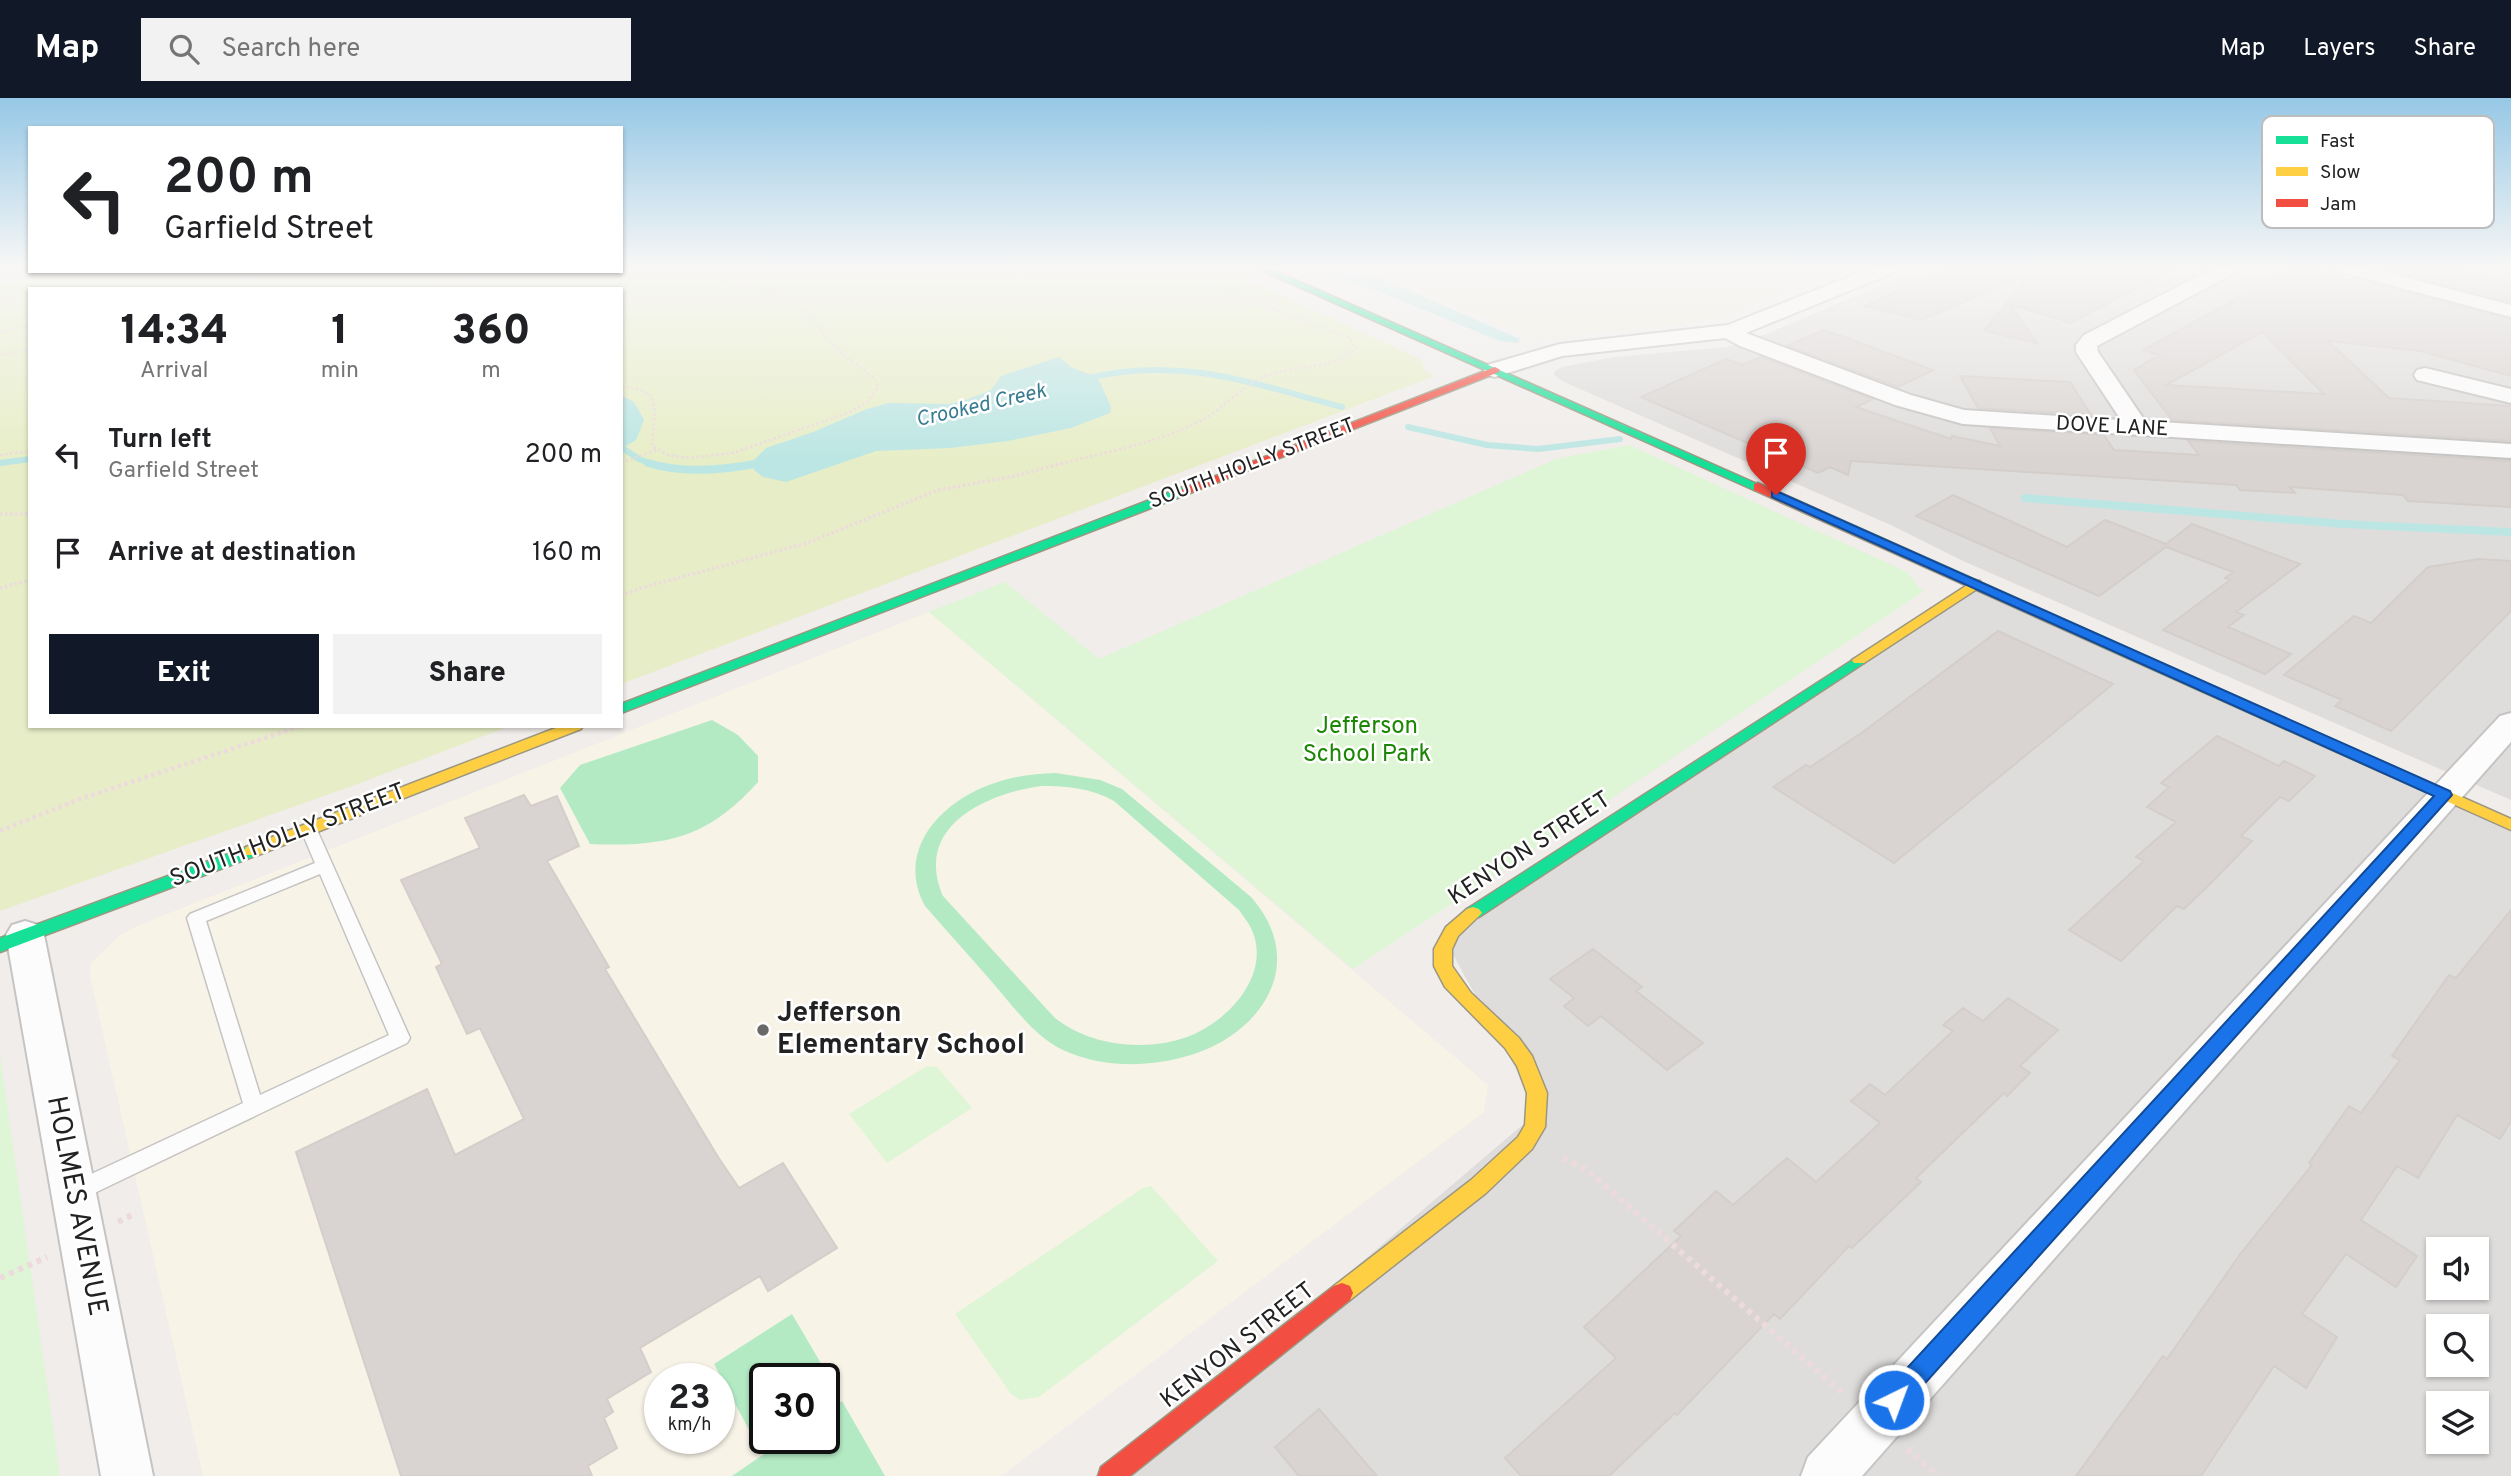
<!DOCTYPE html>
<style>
:root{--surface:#fff;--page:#f2f2f2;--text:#202124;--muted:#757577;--accent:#111827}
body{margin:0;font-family:Overpass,sans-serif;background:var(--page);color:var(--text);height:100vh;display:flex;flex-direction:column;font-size:26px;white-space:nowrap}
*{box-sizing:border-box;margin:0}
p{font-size:23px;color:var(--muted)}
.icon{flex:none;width:38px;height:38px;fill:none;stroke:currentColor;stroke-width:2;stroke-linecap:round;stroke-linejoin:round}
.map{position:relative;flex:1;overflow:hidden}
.drawer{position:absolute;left:28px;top:189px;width:595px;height:441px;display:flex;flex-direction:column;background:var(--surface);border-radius:0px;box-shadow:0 2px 5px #0004}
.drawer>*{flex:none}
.banner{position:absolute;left:28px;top:28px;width:595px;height:147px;border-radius:0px;box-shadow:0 2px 5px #0004;background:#fff;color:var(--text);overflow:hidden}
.buttons{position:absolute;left:2426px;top:1139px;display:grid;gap:14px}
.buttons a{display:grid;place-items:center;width:63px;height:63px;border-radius:0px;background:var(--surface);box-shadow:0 2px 5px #0004;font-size:35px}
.speed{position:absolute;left:644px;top:1265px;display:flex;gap:14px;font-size:35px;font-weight:700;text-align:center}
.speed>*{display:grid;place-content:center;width:91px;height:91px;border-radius:50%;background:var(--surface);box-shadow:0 2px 5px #0004;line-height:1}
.speed small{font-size:18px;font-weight:400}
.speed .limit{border:4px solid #111;border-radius:10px;background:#fff;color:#111}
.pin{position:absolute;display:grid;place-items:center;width:60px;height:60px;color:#fff;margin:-72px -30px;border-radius:50% 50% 50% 0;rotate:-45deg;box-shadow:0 0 7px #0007}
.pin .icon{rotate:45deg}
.me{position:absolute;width:77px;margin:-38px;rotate:42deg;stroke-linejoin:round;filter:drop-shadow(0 0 5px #0008)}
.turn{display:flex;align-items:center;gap:24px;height:147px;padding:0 21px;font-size:32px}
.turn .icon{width:91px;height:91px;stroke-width:2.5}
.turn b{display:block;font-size:49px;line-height:60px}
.eta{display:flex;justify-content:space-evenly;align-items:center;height:119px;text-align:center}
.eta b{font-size:42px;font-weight:800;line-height:49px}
.cta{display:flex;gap:14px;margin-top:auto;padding:14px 21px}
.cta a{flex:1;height:80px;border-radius:0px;background:var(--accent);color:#fff;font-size:28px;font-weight:800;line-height:80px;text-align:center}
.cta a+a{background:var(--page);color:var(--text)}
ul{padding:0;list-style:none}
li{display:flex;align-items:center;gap:21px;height:98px;padding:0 21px}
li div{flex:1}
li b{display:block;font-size:26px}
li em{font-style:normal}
header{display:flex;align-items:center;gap:42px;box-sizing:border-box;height:98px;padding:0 35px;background:var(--accent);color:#fff}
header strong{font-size:33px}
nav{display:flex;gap:38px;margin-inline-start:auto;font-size:24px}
.search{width:490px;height:63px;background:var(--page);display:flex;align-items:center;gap:18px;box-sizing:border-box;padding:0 24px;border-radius:0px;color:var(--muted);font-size:26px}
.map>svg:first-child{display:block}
.residential{fill:#dfdddc;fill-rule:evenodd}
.education{fill:#f8f3e7;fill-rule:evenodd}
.farmland{fill:#f1ecdd}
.grass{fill:#e7eec7}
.park{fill:#def6d5}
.pitch{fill:#b3eac4;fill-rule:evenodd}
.water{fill:#bce6e3}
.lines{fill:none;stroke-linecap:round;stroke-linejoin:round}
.stream-far1{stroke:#bce6e3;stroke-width:6}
.stream{stroke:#bce6e3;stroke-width:8}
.building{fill:#d9d4d2;stroke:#d4cecb;stroke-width:2;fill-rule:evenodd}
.lane-casing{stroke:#c6c4c3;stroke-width:3}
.street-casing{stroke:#c6c4c3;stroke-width:4}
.fast-casing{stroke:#9c9780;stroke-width:3}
.slow-casing{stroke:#9c9780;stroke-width:3}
.jam-casing{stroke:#9c9780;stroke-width:3}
.path-far3{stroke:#eddadd;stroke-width:2.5;stroke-dasharray:2.5 2.5;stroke-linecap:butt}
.path-far2{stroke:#eddadd;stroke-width:3.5;stroke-dasharray:2.5 2.5;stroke-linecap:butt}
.path-far1{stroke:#eddadd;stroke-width:4.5;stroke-dasharray:3.5 3.5;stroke-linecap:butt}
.path{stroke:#eddadd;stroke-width:6;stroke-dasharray:5 5;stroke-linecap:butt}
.lane{fill:#fdfcfc;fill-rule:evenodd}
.street{fill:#fdfcfc;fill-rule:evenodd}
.fast{fill:#16e098;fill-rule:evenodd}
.slow{fill:#ffcf43;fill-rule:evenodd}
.jam{fill:#f24e42;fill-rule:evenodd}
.route{fill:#1a73e8;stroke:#114b97;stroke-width:2}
.poi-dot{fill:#6a6968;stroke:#fff;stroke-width:2.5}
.labels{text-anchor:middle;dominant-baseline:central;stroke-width:5;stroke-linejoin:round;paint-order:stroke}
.far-water-label{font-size:21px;font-style:italic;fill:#387c90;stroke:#fff}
.far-street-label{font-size:21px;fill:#222;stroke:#fff}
.park-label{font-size:24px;fill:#1c8704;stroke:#fff}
.street-label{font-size:24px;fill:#222;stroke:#fff}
.near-poi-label{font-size:28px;font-weight:bold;fill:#222;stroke:#fff;text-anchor:start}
.near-street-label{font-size:28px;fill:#222;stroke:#fff}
.key{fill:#fff;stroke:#bdbdbd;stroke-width:2}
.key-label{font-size:19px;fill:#222}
</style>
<header>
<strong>Map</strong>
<div class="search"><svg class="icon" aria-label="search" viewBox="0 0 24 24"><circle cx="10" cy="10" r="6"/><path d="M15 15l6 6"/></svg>Search here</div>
<nav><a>Map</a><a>Layers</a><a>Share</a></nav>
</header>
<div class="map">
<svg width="2511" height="1378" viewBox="0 0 2511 1378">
<rect width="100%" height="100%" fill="#f0edea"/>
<!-- residential -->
<path class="residential" d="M1927 168H2511V702L1963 463 1893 428 1564 284 1554 277 1555 273 1562 269 1614 259 1727 249 1766 236Z
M1975 486 2511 727V1378H1110L1539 1013 1445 842ZM2438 1152H2476V1190H2438ZM2438 1228H2476V1267H2438ZM2438 1306H2476V1344H2438Z"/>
<!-- education -->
<path class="education" d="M929 514 1488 987 1484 1014 1001 1378H203L90 878 91 865 119 838 139 827ZM660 1281H719V1340H660ZM765 1281H824V1340H765Z"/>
<!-- farmland -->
<path class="farmland" d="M1365 168H1847L1724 217 1682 226 1536 242Z"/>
<!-- grass -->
<path class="grass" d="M621 168H1219L1422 262 1425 273 1435 278 621 586V191H30V628H510L355 687 0 813V185L60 173H621Z"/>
<!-- park -->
<path class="park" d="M1629 347 1907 474 1923 494 1353 871 929 514 1005 484 1099 561 1556 361Z
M0 958 60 1378H0Z
M927 968 937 969 972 1010 887 1065 849 1016Z
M1151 1088 1218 1163 1039 1299 1020 1302 1011 1296 955 1216 1143 1090Z"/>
<!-- pitch -->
<path class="pitch" d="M712 622 738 637 758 658V684C707 741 665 749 590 746L560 690 580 667Z
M1056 675 1100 682 1122 691 1251 799C1312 868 1257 942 1180 960 1144 969 1105 969 1070 955 1037 943 1015 910 992 884 970 859 947 833 925 808 895 753 940 704 992 686 1013 678 1034 676 1056 675ZM1041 688C1067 688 1091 690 1114 703L1239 812C1243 818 1248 824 1251 830 1273 876 1228 924 1187 939 1146 954 1088 948 1054 919L943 798C913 729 985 696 1041 688Z
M792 1216 836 1291 824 1299V1281H765V1339L756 1345 714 1266Z
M842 1303 885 1378H732L786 1341 824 1340V1315Z"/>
<!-- water -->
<path class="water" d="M1304 168H1353L1520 241 1518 245 1500 243 1392 199Z
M1059 259 1071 269 1098 280 1111 309 1110 315 1071 330 1008 343 950 350 876 353 786 384 763 379 754 372V362L766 350 813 334 867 311 889 305 949 306 963 303 991 292 1001 278Z
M621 297 634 304 644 322 636 342 621 351Z"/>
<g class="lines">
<!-- stream-far1 -->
<path class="stream-far1" d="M1084 281C1179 257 1251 285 1342 309
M1408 329 1487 347 1538 351 1620 341
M621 349 639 361 654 367
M0 365 30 361
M751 367 765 364"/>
<!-- stream -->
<path class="stream" d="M648 365C683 376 725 372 760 365
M2025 400 2343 426 2511 434"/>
</g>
<!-- building -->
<path class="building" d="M1956 168H2179L2071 225 2009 206 2037 245 1984 233 2032 174 1922 222 1864 208Z
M2401 168H2436L2511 188V204L2392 173Z
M2294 169 2365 187 2370 185 2511 221V278L2420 253 2328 243 2389 300 2511 308V343L2172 322 2134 272 2159 257 2143 252ZM2262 234 2324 296 2166 287Z
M1823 232 1836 236 1933 272 1898 289 1787 248Z
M1761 259 1873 301 1856 309 1951 341 1952 338 2000 348 1990 330 2104 337 2114 352 2199 357 2188 343 2511 363V409L2408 403 2403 397 2290 389 2295 395 2240 392 2236 387 1851 363 1848 377 1830 369 1818 375 1791 363 1784 366 1753 353 1759 350 1641 299 1726 261 1742 267Z
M1960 278 2070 284 2091 317 1978 310Z
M1953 397 2067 449 2105 422 2166 446 2192 426 2300 466 2236 514 2244 517 2228 529 2291 556 2265 576 2163 532 2230 482 2225 480 2233 474 2166 449 2099 498 1916 418Z
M2479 461 2511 463V513L2391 633 2335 608 2342 602 2284 577 2354 518 2371 525 2428 469Z
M1998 533 2113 586 1894 765 1773 689 1806 667 1810 669 1860 636Z
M2217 638 2279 668 2284 663 2315 678 2289 703 2280 699 2241 738 2252 743 2212 784 2184 811 2177 808 2121 863 2069 832 2144 763 2136 759 2176 724 2147 709 2169 689 2161 685Z
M524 697 531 708 557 698 579 748 547 763 609 869 605 871 718 1059 739 1090 783 1065 837 1150 768 1193 760 1178 640 1250 651 1274 607 1301 613 1314 604 1320 617 1350 588 1368 592 1378H401L296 1054 427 991 455 1057 524 1021 480 930 467 936 436 869 442 866 401 782 480 750 465 720Z
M2511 812V1023L2500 1041 2457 1017 2418 1080 2397 1068 2361 1122 2417 1158 2396 1189 2346 1156 2302 1216 2337 1239 2306 1290 2274 1268 2201 1378H2076L2163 1258 2167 1261 2241 1155 2312 1067 2309 1065 2349 1008 2361 1015 2400 962 2392 958 2449 877 2456 880Z
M1593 851 1642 889 1636 893 1703 945 1667 972 1601 918 1588 928 1564 908 1574 900 1550 881Z
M2008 900 2058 932 2020 968 2030 975 2007 998 2004 995 1916 1080 1921 1084 1852 1150 1849 1148 1780 1221 1774 1216 1677 1317 1675 1315 1609 1378H1521L1505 1360 1616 1260 1584 1229 1681 1138 1674 1133 1716 1093 1733 1107 1787 1060 1816 1084 1880 1025 1851 1003 1870 986 1885 997 1953 933 1943 927 1963 910 1983 923Z
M1319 1311 1377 1378H1299L1275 1349Z"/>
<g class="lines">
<defs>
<path id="lane" d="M309 726 317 732 410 940 407 945 84 1100 77 1102 70 1100 66 1093 70 1086 243 1005 187 820 190 816 315 765 301 732ZM320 776 389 937 260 997 206 823Z"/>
<path id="street" d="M1876 168H1902L1900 172 1746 235 1911 297 1964 312 2121 322 2076 254V247L2084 237 2218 168H2242L2240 172 2097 248 2098 254 2145 323 2511 346V360L1963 326 1895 307 1740 248 1725 240 1562 258 1495 279 1487 277 1484 272 1487 267 1560 246 1728 227Z
M2331 168H2362L2511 207V219L2333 172Z
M2425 270 2511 291V305L2417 282 2414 277 2417 272Z
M2511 615V644L1862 1378H1801L1808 1359 2500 618Z
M25 823 38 827 44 837 153 1378H101L6 837 12 827Z"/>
<path id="fast" d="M1252 168H1264L1764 389 1762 392H1754Z
M1186 388 1192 392 1190 395 621 615V606Z
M1859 558 1866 562 1864 565 1479 819H1467L1464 815 1467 811Z
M252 747 258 749 260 753 258 757 0 854V840Z"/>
<path id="slow" d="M1975 482 1980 483V489L1864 565H1854L1852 562Z
M2266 612 2511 721V732L2261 620 2259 617 2261 614Z
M561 628H583L581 631 258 757H246L244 753 246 749Z
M1473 809 1479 811 1482 815 1458 838 1452 851V868L1471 895 1519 940 1532 958 1547 995 1545 1029 1532 1051 1486 1095 1350 1202 1342 1205 1334 1202 1331 1195 1334 1188 1471 1082 1518 1039 1525 1027 1527 995 1517 968 1505 950 1445 889 1434 868V851L1446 829 1467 811Z"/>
<path id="jam" d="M1495 269 1500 272 1499 274 1190 395 1186 396 1180 392Z
M1758 385 2271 614 2273 617 2271 620H2261L1754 392V386Z
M1342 1185 1350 1188 1353 1195 1350 1202 1130 1378H1098L1101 1369 1334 1188Z"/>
</defs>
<!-- lane casing -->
<use href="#lane" class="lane-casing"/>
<!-- street casing -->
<use href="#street" class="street-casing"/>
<!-- fast casing -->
<use href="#fast" class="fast-casing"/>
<!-- slow casing -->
<use href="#slow" class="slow-casing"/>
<!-- jam casing -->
<use href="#jam" class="jam-casing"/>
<!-- path-far3 -->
<path class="path-far3" d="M199 191 280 173
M425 191 507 173
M0 234 30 228
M0 257 30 252
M621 287 643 293 652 299 655 315 652 348 668 357 688 360 733 355 850 314 867 304 878 289 875 281C861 269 845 260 833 246 818 232 810 213 792 203 763 186 726 192 701 168
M0 357 30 353
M621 365 656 352
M1056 367C1105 354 1160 345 1204 321 1225 309 1243 287 1266 278 1296 266 1330 274 1356 251L1350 240 1223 192 1180 168"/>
<!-- path-far2 -->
<path class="path-far2" d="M0 416H30
M0 490 30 482
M621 498 641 490 807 445 938 392 1015 378 1063 365"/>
<!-- path-far1 -->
<path class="path-far1" d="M0 733 77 702 301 628"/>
<!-- path -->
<path class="path" d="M1563 1060 1587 1072 1845 1297
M118 1124 136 1115
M0 1180 47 1159
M1907 1351 1938 1378"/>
<!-- lane -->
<use href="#lane" class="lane"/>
<!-- street -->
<use href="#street" class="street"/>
<!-- fast -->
<use href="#fast" class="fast"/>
<!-- slow -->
<use href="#slow" class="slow"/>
<!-- jam -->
<use href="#jam" class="jam"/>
</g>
<!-- sky -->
<linearGradient id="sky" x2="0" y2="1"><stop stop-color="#96c8e6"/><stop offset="0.47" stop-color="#f8f7f6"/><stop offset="1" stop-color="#f8f7f6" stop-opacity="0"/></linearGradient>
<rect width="2511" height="361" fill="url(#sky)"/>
<!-- route -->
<path class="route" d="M1776 393 2450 693 2452 697 1902 1311 1894 1314 1885 1311 1881 1302 1885 1294 2434 698 1772 399V394Z"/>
<!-- markers -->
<circle class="poi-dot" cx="763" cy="932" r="7"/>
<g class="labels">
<!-- far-water labels -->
<g class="far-water-label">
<text transform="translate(981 308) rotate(-13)">Crooked Creek</text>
</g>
<!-- far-street labels -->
<g class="far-street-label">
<text transform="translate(2112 329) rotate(3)">DOVE LANE</text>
<text transform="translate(1252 366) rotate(-21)">SOUTH HOLLY STREET</text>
</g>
<!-- park labels -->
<g class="park-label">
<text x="1367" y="629">Jefferson<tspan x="1367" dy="28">School Park</tspan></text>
</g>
<!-- street labels -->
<g class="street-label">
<text transform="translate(288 738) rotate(-21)">SOUTH HOLLY STREET</text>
<text transform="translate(1530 751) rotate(-33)">KENYON STREET</text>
<text transform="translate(1238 1248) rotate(-38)">KENYON STREET</text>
</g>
<!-- near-poi labels -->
<g class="near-poi-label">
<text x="777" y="916">Jefferson<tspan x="777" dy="32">Elementary School</tspan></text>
</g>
<!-- near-street labels -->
<g class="near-street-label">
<text transform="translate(76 1108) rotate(79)">HOLMES AVENUE</text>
</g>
</g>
<!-- legend -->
<rect x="2262" y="18" width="232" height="112" rx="10" class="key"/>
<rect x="2276" y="38" width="32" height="8" fill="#16e098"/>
<rect x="2276" y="69" width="32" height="9" fill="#ffcf43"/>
<rect x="2276" y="101" width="32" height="8" fill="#f24e42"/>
<g class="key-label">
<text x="2320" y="49">Fast</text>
<text x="2320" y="80">Slow</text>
<text x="2320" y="112">Jam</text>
</g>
</svg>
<div class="buttons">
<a><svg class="icon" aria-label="sound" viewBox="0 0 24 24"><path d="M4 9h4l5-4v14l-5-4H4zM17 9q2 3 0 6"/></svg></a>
<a><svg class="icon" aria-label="search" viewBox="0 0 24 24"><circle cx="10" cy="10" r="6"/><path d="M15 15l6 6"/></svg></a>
<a><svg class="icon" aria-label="layers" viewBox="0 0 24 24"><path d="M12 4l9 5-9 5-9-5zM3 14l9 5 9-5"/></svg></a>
</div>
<div class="speed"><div>23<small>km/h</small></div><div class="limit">30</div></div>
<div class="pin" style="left:1776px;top:397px;background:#d93025"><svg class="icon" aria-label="arrive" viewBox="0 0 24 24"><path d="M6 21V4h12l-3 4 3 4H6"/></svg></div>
<svg class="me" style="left:1894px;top:1302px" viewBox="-20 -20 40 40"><circle r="17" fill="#1a73e8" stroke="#fff" stroke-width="3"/><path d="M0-11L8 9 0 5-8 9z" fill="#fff"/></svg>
<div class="banner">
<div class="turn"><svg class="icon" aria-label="left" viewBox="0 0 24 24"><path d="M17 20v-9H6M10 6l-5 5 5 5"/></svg><div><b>200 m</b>Garfield Street</div></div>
</div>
<section class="drawer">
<div class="eta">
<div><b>14:34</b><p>Arrival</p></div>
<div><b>1</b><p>min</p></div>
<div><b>360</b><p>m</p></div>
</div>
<ul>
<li><svg class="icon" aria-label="left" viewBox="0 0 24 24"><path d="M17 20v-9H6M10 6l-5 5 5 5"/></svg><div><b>Turn left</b><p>Garfield Street</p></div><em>200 m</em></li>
<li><svg class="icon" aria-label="arrive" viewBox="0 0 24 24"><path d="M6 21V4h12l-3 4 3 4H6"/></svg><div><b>Arrive at destination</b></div><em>160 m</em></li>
</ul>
<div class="cta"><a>Exit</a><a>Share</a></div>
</section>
</div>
